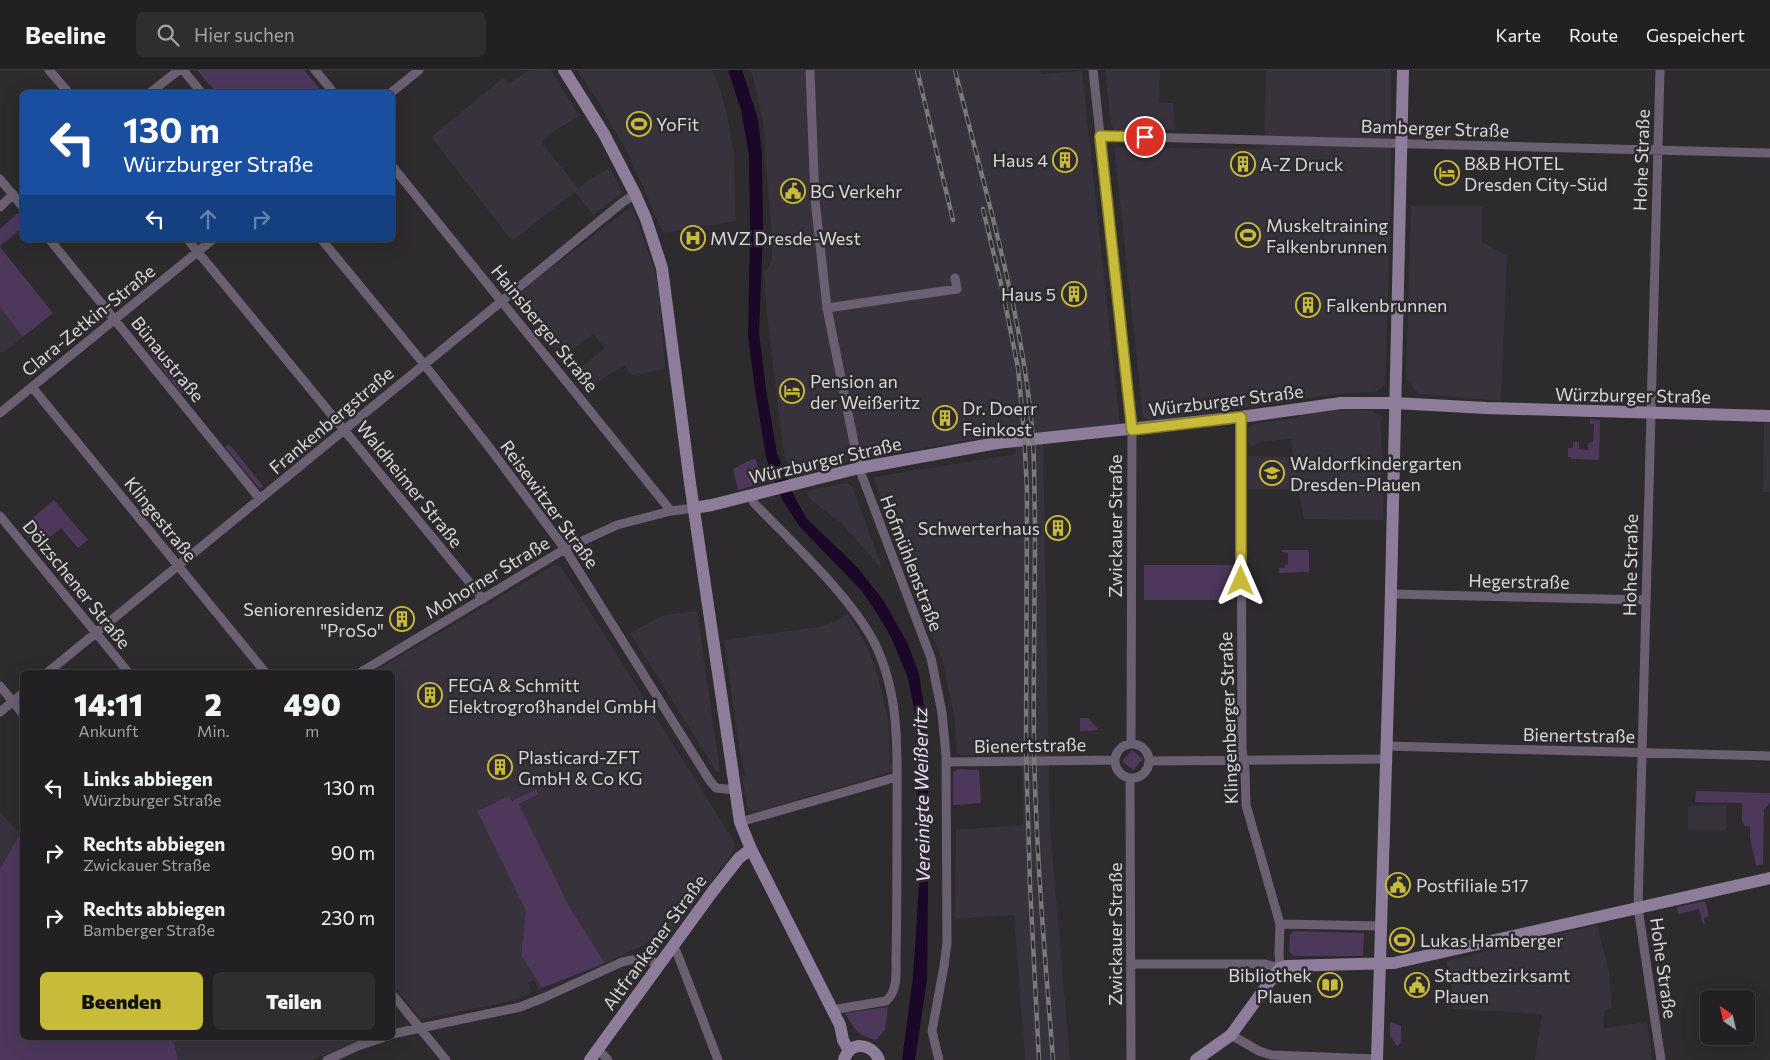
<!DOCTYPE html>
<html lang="de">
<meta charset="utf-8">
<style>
:root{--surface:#222022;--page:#2e2d2f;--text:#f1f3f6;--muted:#a2a3a5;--line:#3f3e40;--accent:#c9bb3a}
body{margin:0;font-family:Commissioner,sans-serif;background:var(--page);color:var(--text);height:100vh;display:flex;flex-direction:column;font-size:19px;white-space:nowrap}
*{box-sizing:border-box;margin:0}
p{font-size:16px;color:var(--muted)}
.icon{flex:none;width:28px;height:28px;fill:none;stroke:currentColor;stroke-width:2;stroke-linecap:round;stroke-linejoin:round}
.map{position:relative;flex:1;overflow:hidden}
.drawer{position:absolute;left:20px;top:600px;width:375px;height:370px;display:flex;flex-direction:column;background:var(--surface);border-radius:8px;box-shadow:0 5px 20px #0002,0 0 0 1px var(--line)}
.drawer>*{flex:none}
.hud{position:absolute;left:20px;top:20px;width:375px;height:152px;border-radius:8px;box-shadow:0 5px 20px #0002,0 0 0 1px var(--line);background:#1a4fa0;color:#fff;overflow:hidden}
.needle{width:32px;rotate:326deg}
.tools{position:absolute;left:1700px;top:920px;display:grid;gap:10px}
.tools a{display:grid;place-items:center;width:55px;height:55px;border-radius:8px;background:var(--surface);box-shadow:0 5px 20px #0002,0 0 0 1px var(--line);font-size:25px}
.pin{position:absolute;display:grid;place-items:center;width:42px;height:42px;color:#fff;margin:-21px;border:2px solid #fff;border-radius:50%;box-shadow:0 1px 5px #0007}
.me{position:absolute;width:55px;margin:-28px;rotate:0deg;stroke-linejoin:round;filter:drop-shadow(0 0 4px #0008)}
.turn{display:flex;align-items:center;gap:18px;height:105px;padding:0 20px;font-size:22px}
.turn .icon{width:65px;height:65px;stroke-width:2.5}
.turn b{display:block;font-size:35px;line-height:42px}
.lanes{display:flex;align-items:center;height:48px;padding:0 20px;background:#0003;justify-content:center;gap:25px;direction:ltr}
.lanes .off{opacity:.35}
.eta{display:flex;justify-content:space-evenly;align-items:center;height:85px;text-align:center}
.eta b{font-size:30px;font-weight:800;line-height:35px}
.action{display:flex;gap:10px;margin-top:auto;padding:10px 20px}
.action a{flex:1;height:58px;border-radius:8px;background:var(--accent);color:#111;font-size:20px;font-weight:800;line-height:58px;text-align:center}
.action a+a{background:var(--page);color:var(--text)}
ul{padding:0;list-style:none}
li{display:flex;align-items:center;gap:15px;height:65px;padding:0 20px}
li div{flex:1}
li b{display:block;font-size:19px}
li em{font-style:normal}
header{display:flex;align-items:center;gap:30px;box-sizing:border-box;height:70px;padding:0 25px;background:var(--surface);border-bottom:1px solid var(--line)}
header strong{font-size:24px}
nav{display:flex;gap:28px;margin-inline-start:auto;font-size:18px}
.search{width:350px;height:45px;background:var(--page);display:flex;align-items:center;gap:12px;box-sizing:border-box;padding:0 18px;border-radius:8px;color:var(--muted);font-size:19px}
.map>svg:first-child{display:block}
.built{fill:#37323b}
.green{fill:#4d385c}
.water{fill:#1b0728}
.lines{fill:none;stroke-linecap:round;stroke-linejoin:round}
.street{stroke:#6a6072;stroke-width:9}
.secondary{stroke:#8d7d9a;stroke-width:12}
.rail-casing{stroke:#7a787b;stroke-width:4.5}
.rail{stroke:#2d2b2e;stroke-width:2.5;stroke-dasharray:8;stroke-linecap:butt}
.route-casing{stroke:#837a26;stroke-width:12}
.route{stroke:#c9bb3a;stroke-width:9}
.labels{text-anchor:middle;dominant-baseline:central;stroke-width:5;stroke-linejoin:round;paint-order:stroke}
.poi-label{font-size:18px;fill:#d7d6d8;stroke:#2d2b2e;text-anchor:start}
.street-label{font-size:18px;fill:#d7d6d8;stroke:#2d2b2e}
.water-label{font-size:19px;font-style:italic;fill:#ecddf8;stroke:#2d2b2e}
</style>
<header>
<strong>Beeline</strong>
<div class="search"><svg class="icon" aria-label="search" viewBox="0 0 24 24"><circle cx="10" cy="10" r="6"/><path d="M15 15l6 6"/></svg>Hier suchen</div>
<nav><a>Karte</a><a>Route</a><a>Gespeichert</a></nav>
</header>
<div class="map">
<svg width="1770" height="990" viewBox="0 0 1770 990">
<rect width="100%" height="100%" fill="#2d2b2e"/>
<!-- built -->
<path class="built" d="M529 0H551L579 46 554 61 541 72 578 118 589 110 610 98 622 123 593 145 575 122 512 171 431 67 504 7 508 14Z
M577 0H712L720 18 727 45 734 85 736 151 663 163 642 114 626 80 597 30Z
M751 0H1040L1041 4 1082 1 1120 354 1043 363 1050 756 1070 990H1025L1014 845 955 849 956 760 1023 755 1022 685 1013 684 1011 681H1002L999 684 961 686 957 682 954 646 942 589 876 415 875 407 1016 384 1014 365 976 369 867 388 790 403 783 378 766 237 764 203 772 190V170L763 51Z
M1105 0H1160L1159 33H1173L1175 60H1114L1111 54Z
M1266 0H1391V139L1385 314 1381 319 1374 322 1346 323 1148 351 1143 347 1114 77 1264 79Z
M632 136 659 213 665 299 632 305 624 295 587 319 574 303 605 278 593 264 562 288 513 227Z
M1411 136H1482V172L1507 186 1501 331 1419 324 1406 309Z
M0 237 23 267 3 283 0 280Z
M1346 339 1372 341 1382 346 1381 352 1384 450 1304 449 1298 419H1248V386L1293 387 1291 369 1258 372 1252 376 1248 372V359L1253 354 1296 348 1300 344Z
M1764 353H1770V422H1763Z
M847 413 852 416 883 500 841 453 810 429 806 421Z
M554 495 561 497 577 521 735 773 734 780 674 861 605 893 570 838 519 734 539 725 537 720 512 731 509 726 477 741 526 841 521 885 542 918 539 919 533 910 528 913 532 922 507 932 420 949 393 915 392 602H373Z
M697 541 720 701 717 702 630 563 664 545Z
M848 543 869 580 878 607 888 650 890 693 894 694 893 700 888 703 759 741H752L747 736 742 706 745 705 740 682 724 570 818 557 836 551Z
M1726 735V761L1688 760V736Z
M0 742 20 764 0 799Z
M1597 855 1609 902 1612 938 1605 940 1603 951 1604 958 1647 952 1652 990H1535L1542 944 1453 939 1454 928 1446 891Z
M173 968H364L312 990H178Z"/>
<!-- green -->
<path class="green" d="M197 0H304L322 22H216Z
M18 143 22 149V158L0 176V159Z
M0 177 53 243 23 267 0 237Z
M155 282 186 320 182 324 151 285Z
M1590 349 1600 350 1599 390 1571 389V387H1568V378H1573V372H1579V379L1588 380V373L1593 372 1594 354H1590Z
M229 374 263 416 260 419 225 377Z
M755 388 763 413 738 420 733 399Z
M54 430 88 470 78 478 61 458 37 478 20 458Z
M1282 480H1309V502L1279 503V498H1285V495L1288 494V483L1282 482Z
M1144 495H1234V530H1144Z
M1080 648H1088L1099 660 1080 661Z
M1132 680 1143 689 1133 700 1122 691Z
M957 699 979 700 981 733 953 735V703Z
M536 719 539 724 519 734 570 838 605 893 542 918 521 885 526 841 477 741 509 726 512 731Z
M1696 721 1770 723V733L1764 740 1763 794 1756 796 1750 767V756H1745L1742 752V733L1695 732Z
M22 763V968H173L178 990H0V799L20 764Z
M1705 831 1709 846 1704 848 1705 854H1703L1699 839 1678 844 1677 837Z
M1294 861 1364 863 1363 886H1294L1289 882 1290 865Z
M888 937 885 960 876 970C857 965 854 959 845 943Z
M1390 952 1401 956V973L1397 976 1390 966Z"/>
<!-- water -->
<path class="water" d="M728 0H742L758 49 762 84 763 159 759 264 767 326 777 383 794 426 807 449 857 497 883 530 907 572 919 604 926 649 928 680V823L927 910 915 990H902L913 907 919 815 917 710 918 688 915 644 908 608 892 569 880 548 862 521 799 456 783 431 773 408 766 387 755 319 748 266 750 163 749 85 741 40Z"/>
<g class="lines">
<!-- street -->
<path class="street" d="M49 0 68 22
M183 0 201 22
M315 0 333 22
M810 0 815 130 827 238 859 398 931 588 942 643 946 685 947 873 944 896 932 961 939 990
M1093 0 1132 360 1131 674
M1660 0 1638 838 1661 990
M151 22 179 0
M392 22 419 0
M1100 66 1770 83
M392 96 671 441
M0 109 22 136
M0 137 13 124
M50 170 260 429
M188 170 483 529
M322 170 424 294 489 377 565 479 710 711 716 718 735 720
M827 238 957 219 955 208
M32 317 265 602
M0 343 212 170
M751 425 754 433C792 473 850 525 875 574 901 627 897 687 897 745 897 793 897 841 896 889 896 903 898 921 886 931L831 940
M0 446 128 602
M1391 524 1646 530
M48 602 623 132 635 124
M361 602 565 479 617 455 671 441 694 438
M0 616 22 643
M0 642 22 624
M1115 691a17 17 0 1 1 34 0a17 17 0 1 1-34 0Z
M1386 676 1770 686
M1149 691 1386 689
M946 692 1115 690
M1130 708 1131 990
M740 752 897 707
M1280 854 1381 856
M671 878 676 881 679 888 718 990
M1131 894H1265L1280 898 1279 883 1280 854 1246 735 1245 700 1242 679 1241 347
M392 924 446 990
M392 964 520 937 543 928 622 892C635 888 646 888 659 894
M1231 965 1259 981 1271 985 1377 989
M598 979 608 990
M327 990 358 976 382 968"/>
<!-- secondary -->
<path class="secondary" d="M564 0 604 64 635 124 646 149 662 198 690 413 740 752 751 779 840 955 843 970 849 981
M694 438 712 435 859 398 997 373 1241 347 1341 333H1394L1486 338 1770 346
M590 990 713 821 739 788 751 779
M844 990C850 970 872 973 879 990
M1196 990 1231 965 1273 907 1280 898 1286 896 1394 893 1770 808
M1377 990 1390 563 1403 0"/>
<defs>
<path id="rail" d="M917 0 953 150
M955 0C984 119 1021 236 1032 358 1035 390 1034 422 1035 453 1035 529 1033 604 1034 679 1036 783 1045 887 1053 990
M983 139 1002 218 1018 298 1024 362 1027 420 1026 680 1030 815 1039 990"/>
</defs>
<!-- rail casing -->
<use href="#rail" class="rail-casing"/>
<!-- rail -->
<use href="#rail" class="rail"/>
</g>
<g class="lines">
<defs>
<path id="route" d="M1145 67 1100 66 1132 360 1241 347V511"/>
</defs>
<!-- route casing -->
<use href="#route" class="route-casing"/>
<!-- route -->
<use href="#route" class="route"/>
</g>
<!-- icons -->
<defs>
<symbol id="stadium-ring" viewBox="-11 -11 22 22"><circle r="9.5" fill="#2d2b2e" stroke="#c9bb3a" stroke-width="1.5"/><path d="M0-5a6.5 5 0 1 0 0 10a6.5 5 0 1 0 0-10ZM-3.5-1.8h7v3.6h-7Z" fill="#c9bb3a"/></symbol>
<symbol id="building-ring" viewBox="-11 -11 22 22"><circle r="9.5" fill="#2d2b2e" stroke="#c9bb3a" stroke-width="1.5"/><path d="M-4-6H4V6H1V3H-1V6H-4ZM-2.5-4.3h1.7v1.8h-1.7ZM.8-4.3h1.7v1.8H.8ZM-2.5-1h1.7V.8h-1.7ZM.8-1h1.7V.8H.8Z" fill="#c9bb3a"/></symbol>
<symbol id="hotel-ring" viewBox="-11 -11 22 22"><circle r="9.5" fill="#2d2b2e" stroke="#c9bb3a" stroke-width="1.5"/><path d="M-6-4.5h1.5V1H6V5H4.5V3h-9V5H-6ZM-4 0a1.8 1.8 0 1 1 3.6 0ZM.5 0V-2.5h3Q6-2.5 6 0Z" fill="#c9bb3a"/></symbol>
<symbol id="civic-ring" viewBox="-11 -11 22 22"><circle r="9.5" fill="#2d2b2e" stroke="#c9bb3a" stroke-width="1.5"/><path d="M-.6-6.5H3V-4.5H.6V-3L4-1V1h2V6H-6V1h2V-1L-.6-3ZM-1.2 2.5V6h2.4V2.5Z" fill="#c9bb3a"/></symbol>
<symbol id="hospital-ring" viewBox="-11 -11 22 22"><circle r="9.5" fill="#2d2b2e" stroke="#c9bb3a" stroke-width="1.5"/><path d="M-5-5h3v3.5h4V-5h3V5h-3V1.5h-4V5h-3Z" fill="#c9bb3a"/></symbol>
<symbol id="school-ring" viewBox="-11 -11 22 22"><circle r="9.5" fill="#2d2b2e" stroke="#c9bb3a" stroke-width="1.5"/><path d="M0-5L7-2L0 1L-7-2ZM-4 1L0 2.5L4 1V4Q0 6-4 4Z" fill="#c9bb3a"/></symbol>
<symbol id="library-ring" viewBox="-11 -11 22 22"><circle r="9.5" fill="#2d2b2e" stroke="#c9bb3a" stroke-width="1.5"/><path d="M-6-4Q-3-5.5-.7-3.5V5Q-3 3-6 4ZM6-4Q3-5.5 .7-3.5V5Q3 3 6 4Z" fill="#c9bb3a"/></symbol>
</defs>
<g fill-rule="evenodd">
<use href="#stadium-ring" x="625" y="40" width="28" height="28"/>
<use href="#building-ring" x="1051" y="76" width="28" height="28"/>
<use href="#building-ring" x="1229" y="80" width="28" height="28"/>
<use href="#hotel-ring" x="1433" y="89" width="28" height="28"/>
<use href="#civic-ring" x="779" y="107" width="28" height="28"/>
<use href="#stadium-ring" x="1234" y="151" width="28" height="28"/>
<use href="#hospital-ring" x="679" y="154" width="28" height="28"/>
<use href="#building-ring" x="1060" y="210" width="28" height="28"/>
<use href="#building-ring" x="1294" y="221" width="28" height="28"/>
<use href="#hotel-ring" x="778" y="307" width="28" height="28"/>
<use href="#building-ring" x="931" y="334" width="28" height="28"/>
<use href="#school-ring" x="1258" y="389" width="28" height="28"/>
<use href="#building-ring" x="1044" y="444" width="28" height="28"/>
<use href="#building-ring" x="388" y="535" width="28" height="28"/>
<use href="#building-ring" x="416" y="611" width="28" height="28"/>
<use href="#building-ring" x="486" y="683" width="28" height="28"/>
<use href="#civic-ring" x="1384" y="801" width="28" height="28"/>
<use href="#stadium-ring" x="1388" y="856" width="28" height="28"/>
<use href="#library-ring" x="1316" y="901" width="28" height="28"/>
<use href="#civic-ring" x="1403" y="901" width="28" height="28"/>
</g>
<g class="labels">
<!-- poi labels -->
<g class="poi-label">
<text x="656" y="54">YoFit</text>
<text x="1048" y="90" text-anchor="end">Haus 4</text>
<text x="1464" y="93">B&amp;B HOTEL<tspan x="1464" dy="21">Dresden City-Süd</tspan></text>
<text x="1260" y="94">A-Z Druck</text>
<text x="810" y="121">BG Verkehr</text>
<text x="1266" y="155">Muskeltraining<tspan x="1266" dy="21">Falkenbrunnen</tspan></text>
<text x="710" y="168">MVZ Dresde-West</text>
<text x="1056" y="224" text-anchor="end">Haus 5</text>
<text x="1326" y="235">Falkenbrunnen</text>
<text x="810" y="311">Pension an<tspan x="810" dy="21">der Weißeritz</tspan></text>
<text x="962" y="338">Dr. Doerr<tspan x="962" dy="21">Feinkost</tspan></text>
<text x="1290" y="393">Waldorfkindergarten<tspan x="1290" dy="21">Dresden-Plauen</tspan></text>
<text x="1040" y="458" text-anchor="end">Schwerterhaus</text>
<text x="384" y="539" text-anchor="end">Seniorenresidenz<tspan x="384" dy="21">"ProSo"</tspan></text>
<text x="448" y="615">FEGA &amp; Schmitt<tspan x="448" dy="21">Elektrogroßhandel GmbH</tspan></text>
<text x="518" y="687">Plasticard-ZFT<tspan x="518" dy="21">GmbH &amp; Co KG</tspan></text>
<text x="1416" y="815">Postfiliale 517</text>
<text x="1420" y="870">Lukas Hamberger</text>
<text x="1312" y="905" text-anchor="end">Bibliothek<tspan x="1312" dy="21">Plauen</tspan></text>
<text x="1434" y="905">Stadtbezirksamt<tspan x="1434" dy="21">Plauen</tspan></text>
</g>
<!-- street labels -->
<g class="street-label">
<text transform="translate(1435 58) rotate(2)">Bamberger Straße</text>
<text transform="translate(1641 90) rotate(-88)">Hohe Straße</text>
<text transform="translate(88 250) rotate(-39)">Clara-Zetkin-Straße</text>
<text transform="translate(545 258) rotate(51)">Hainsberger Straße</text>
<text transform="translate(168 289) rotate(51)">Bünaustraße</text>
<text transform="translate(1633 325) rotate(1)">Würzburger Straße</text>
<text transform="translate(1226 330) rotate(-7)">Würzburger Straße</text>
<text transform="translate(331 350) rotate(-40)">Frankenbergstraße</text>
<text transform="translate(825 390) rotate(-13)">Würzburger Straße</text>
<text transform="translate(410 414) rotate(51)">Waldheimer Straße</text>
<text transform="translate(550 434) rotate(54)">Reisewitzer Straße</text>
<text transform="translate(161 449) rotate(51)">Klingestraße</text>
<text transform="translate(1115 456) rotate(-90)">Zwickauer Straße</text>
<text transform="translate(912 493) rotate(69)">Hofmühlenstraße</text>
<text transform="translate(1630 495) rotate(-89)">Hohe Straße</text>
<text transform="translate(487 507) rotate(-31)">Mohorner Straße</text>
<text transform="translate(1519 511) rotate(1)">Hegerstraße</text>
<text transform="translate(77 514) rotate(51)">Dölzschener Straße</text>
<text transform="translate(1228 648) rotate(-92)">Klingenberger Straße</text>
<text transform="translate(1579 665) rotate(1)">Bienertstraße</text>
<text transform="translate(1030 675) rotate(-1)">Bienertstraße</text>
<text transform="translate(1115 864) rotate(-90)">Zwickauer Straße</text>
<text transform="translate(654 872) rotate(-54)">Altfrankener Straße</text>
<text transform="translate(1664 898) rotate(82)">Hohe Straße</text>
</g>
<!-- water labels -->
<g class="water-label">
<text transform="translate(921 725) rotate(-91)">Vereinigte Weißeritz</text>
</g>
</g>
</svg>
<div class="tools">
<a><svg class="needle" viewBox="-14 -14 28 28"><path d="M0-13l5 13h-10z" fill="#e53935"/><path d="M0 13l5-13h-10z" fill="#a2a3a5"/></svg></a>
</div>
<div class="pin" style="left:1145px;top:67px;background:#d93025"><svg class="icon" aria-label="arrive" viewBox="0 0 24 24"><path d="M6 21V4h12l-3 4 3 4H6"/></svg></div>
<svg class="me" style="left:1241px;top:511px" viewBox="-20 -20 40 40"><path d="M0-17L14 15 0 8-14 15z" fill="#c9bb3a" stroke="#fff" stroke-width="4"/></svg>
<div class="hud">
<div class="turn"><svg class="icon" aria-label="left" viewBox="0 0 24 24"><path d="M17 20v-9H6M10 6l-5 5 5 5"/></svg><div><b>130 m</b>Würzburger Straße</div></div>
<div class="lanes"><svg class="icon" aria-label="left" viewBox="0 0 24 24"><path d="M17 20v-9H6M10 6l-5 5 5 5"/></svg><svg class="icon off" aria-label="ahead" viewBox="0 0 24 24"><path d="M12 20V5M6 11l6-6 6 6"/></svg><svg class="icon off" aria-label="right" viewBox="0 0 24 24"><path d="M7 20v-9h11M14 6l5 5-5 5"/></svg></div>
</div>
<section class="drawer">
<div class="eta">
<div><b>14:11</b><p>Ankunft</p></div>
<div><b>2</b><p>Min.</p></div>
<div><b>490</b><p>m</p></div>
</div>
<ul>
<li><svg class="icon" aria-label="left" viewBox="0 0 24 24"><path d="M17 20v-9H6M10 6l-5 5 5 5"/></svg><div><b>Links abbiegen</b><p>Würzburger Straße</p></div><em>130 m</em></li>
<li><svg class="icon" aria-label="right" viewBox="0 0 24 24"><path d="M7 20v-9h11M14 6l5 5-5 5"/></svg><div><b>Rechts abbiegen</b><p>Zwickauer Straße</p></div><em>90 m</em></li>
<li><svg class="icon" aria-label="right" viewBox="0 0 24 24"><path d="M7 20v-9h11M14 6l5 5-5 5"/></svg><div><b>Rechts abbiegen</b><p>Bamberger Straße</p></div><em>230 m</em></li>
</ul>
<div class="action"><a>Beenden</a><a>Teilen</a></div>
</section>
</div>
